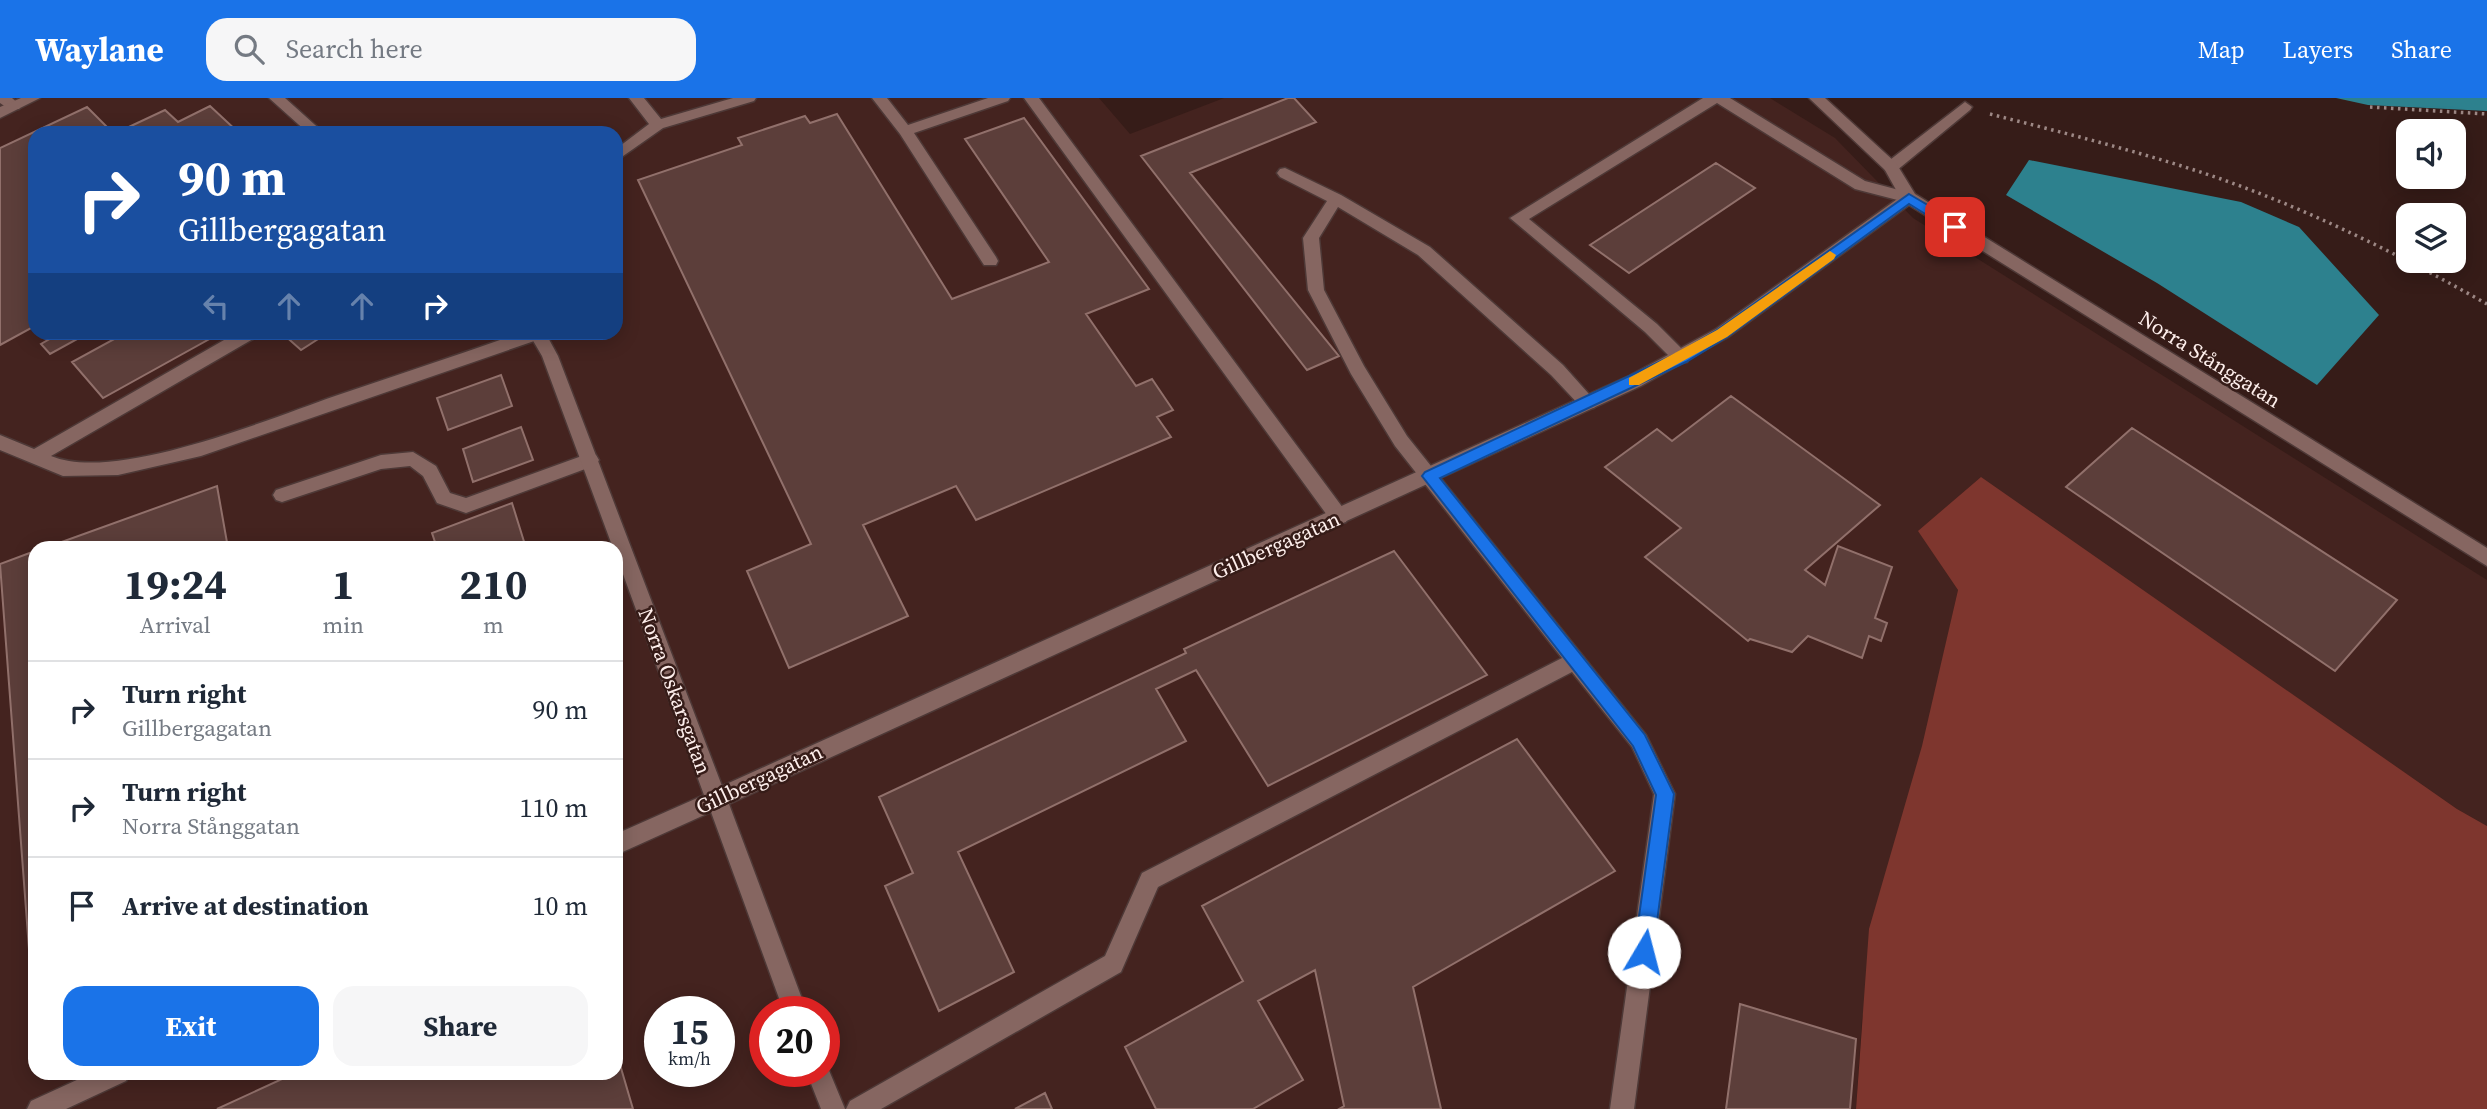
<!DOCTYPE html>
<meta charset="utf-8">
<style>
:root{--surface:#fff;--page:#f6f6f7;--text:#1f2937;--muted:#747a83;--line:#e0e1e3;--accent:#1a73e8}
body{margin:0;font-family:"Source Serif 4",serif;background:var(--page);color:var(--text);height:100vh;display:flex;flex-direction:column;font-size:26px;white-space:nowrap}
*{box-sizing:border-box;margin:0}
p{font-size:23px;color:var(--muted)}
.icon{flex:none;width:38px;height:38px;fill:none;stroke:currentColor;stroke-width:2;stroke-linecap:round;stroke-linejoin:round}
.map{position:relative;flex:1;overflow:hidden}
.drawer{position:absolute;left:28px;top:443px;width:595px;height:539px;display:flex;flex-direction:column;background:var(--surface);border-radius:21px;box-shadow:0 4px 18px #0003}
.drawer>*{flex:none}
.guide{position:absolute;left:28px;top:28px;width:595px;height:214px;border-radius:21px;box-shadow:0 4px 18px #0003;background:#1a4fa0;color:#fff;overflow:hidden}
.tools{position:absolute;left:2396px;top:21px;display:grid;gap:14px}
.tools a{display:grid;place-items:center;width:70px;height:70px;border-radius:14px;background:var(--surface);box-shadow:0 4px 18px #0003;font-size:35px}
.speed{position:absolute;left:644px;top:898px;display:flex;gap:14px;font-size:35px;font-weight:700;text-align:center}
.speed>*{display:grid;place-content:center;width:91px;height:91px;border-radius:50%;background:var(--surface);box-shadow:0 4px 18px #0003;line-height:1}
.speed small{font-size:18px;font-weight:400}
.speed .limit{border:10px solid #d22;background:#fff;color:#111}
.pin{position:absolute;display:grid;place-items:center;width:60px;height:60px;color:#fff;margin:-30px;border-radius:14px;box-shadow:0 4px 10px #0006}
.me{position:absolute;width:77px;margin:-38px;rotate:8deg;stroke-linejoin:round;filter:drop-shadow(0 0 5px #0008)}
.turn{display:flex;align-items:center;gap:24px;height:147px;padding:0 35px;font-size:32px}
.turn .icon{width:91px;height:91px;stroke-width:2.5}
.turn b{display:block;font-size:49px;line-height:60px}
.lanes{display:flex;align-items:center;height:66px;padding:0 35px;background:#0003;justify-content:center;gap:35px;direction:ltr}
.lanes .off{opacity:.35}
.eta{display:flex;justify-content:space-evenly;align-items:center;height:119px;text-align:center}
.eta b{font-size:42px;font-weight:700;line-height:49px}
.action{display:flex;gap:14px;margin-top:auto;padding:14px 35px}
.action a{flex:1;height:80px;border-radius:21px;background:var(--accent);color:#fff;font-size:28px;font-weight:700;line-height:80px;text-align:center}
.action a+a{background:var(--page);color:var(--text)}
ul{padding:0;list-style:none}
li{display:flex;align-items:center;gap:21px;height:98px;padding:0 35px;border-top:2px solid var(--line)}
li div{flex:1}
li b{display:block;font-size:26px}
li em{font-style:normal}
header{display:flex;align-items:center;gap:42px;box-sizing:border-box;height:98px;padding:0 35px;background:var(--accent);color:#fff}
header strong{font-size:33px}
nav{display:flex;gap:38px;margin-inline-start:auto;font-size:24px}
.search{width:490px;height:63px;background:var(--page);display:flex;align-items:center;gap:18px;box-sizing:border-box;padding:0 24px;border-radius:21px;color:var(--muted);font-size:26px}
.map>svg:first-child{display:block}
.built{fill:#44231f;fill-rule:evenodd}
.forest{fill:#7e362e}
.water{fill:#2d818e}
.building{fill:#5c3e3a;stroke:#91706b;stroke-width:2}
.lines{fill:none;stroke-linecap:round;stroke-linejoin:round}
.service-casing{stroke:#4e3937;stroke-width:3}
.minor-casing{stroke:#4e3937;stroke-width:3}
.path{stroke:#9d8885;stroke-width:3.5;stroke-dasharray:2.5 4.5;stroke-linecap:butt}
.service{fill:#866661;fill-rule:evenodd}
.minor{fill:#866661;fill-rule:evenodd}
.route{fill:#1a73e8;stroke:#114b97;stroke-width:2}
.slow{fill:#f59e0b}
.labels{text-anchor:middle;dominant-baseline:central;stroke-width:5;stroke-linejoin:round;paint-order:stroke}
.street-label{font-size:21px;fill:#feefec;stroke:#361c18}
</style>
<header>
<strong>Waylane</strong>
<div class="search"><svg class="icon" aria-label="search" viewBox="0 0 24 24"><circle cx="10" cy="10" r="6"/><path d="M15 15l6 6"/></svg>Search here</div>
<nav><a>Map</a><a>Layers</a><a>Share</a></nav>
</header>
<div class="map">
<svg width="2487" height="1011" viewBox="0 0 2487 1011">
<rect width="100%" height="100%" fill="#361c18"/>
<!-- built -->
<path class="built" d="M0 0H1099L1130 36 1224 0H1770L1835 40 1913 120 2487 482V728L2457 711 1980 380 1919 433 1958 492 1862 921 1856 1011H0ZM35 35H616V234H35ZM35 450H616V975H35ZM660 914H719V973H660ZM765 914H824V973H765Z"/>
<!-- forest -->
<path class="forest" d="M1981 379 2457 711 2487 728V1011H1856L1869 831 1922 648 1958 492 1918 433Z"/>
<!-- water -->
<path class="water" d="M2336 0H2487V13L2368 7Z
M2029 62 2241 104 2299 129 2379 217 2317 287 2157 185 2006 97Z"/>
<!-- building -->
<path class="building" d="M1288 0H1294L1316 24 1190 75 1339 258 1307 272 1141 58Z
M210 8 239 35H116L165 12 178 24Z
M87 9 113 35H35V228L0 247V50Z
M837 16 952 201 1049 164 965 41 1024 20 1149 191 1086 216 1136 288 1152 281 1173 312 1157 319 1171 339 976 422 956 388 863 427 908 518 789 570 747 473 811 446 638 82 742 47 738 40 805 18 810 25Z
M1716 65 1755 90 1629 175 1590 147Z
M62 234H77L81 239 50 256 41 246Z
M127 234H222L103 300 72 264Z
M285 234H329L301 252 283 236Z
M501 277 512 308 448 332 437 300Z
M1731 298 1880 407 1805 472 1825 487 1838 448 1892 469 1875 520 1887 525 1881 543 1869 538 1862 560 1808 538 1792 554 1750 541 1748 543 1645 459 1681 430 1605 369 1657 331 1672 343Z
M521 329 533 362 473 384 463 351Z
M2132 330 2397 502 2335 573 2066 389Z
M217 388 228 450H45Z
M512 405 526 450H437L432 435Z
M35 453V889L32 891 0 466Z
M1394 453 1487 577 1268 688 1196 572 1156 591 1186 643 958 754 1014 874 939 913 885 788 913 775 879 699 1186 555 1184 551Z
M1517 641 1615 773 1413 889 1441 1011H1339L1344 1008 1315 872 1258 903 1303 982 1253 1011H1156L1125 949 1243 883 1202 808Z
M1740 906 1856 941 1850 1011H1726Z
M616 953 633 1011H217L295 975H616Z
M1045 995 1052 1011H1015Z"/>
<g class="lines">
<defs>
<path id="service" d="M0 0H12L21 8 19 11H9L0 5Z
M629 0H644L661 21 733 0H756L754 3 663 30 616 63V51L649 26Z
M872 0H887L908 27 988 0H1010L1008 3 914 35 996 159 998 163 996 167H984L900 36Z
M1024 0H1039L1346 414 1348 419 1346 424 1339 426 1332 424Z
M1703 0H1730L1865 83 1914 96 1917 100 1909 105 1855 91 1717 5 1529 121 1657 226 1687 256 1689 260 1687 264H1675L1645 234 1510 120Z
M1965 4 1972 9 1970 12 1896 73H1886L1883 69 1886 65Z
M1285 70 1341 97 1430 149 1563 267 1597 305 1594 310H1582L1551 277 1418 157 1338 109 1319 140 1324 192 1364 268 1407 338 1646 637 1675 696 1634 1011H1610L1654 696 1632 649 1572 574 1158 789 1121 874 881 1011H846L850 1003 1105 858 1142 775 1562 560 1395 348 1351 276 1308 192 1303 140 1327 103 1280 79 1277 75 1280 71Z
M238 234H260L258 238 51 358C115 385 269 321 335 298 398 277 460 256 523 234L545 236 543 240 201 358 118 377 63 378 0 352V337L34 351Z
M413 354 436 368 450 395 466 400 590 355 596 357 599 362 596 367 466 415 437 405 423 378 410 368 381 371 282 404 276 402 273 397 276 392 381 357Z"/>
<path id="minor" d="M21 0H40L0 20V9Z
M269 0H285L324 35H308Z
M1809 0H1825L1896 65 1915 96 2487 450V468L1909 107 1728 239 1641 288 729 706 807 914H784L711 714 616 757V736L704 697 616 457V450H613L542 258 528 234H545L558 258 722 688 1629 278 1716 231 1900 99 1885 72Z
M824 964 826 965 845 1011H821L806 973H824Z
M92 975H130L126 983 66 1011H27L31 1003Z"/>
</defs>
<!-- service casing -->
<use href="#service" class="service-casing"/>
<!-- minor casing -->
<use href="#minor" class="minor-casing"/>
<!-- path -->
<path class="path" d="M2370 9 2487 16
M1990 16C2068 36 2146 55 2221 81 2314 114 2402 158 2487 206"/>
<!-- service -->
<use href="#service" class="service"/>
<!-- minor -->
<use href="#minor" class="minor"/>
</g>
<!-- route -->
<path class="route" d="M1909 96 1960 126V132H1951L1909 106 1727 239 1686 264 1440 380 1645 637 1674 696 1653 854 1650 860 1644 863 1637 860 1634 854 1656 697 1633 648 1422 378 1425 374 1676 256 1717 232Z"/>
<!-- slow -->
<path class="slow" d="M1830 153 1836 157 1834 161 1727 239 1639 287H1629V280L1717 232Z"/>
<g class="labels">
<!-- street labels -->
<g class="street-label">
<text transform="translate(2210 261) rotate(32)">Norra Stånggatan</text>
<text transform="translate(1276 447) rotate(-24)">Gillbergagatan</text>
<text transform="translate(675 593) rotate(70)">Norra Oskarsgatan</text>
<text transform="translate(759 681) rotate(-25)">Gillbergagatan</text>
</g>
</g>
</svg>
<div class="tools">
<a><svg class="icon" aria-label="sound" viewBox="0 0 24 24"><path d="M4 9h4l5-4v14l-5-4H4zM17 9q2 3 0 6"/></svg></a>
<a><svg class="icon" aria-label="layers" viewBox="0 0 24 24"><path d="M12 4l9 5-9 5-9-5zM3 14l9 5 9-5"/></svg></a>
</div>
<div class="speed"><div>15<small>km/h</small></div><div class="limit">20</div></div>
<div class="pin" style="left:1955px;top:129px;background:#d93025"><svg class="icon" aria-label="arrive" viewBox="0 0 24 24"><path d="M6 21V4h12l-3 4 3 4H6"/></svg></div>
<svg class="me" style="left:1644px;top:854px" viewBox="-20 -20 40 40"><circle r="19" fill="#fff"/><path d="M0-13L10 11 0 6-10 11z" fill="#1a73e8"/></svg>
<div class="guide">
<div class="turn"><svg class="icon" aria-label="right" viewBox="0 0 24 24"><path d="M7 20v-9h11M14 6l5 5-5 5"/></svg><div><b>90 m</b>Gillbergagatan</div></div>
<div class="lanes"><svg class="icon off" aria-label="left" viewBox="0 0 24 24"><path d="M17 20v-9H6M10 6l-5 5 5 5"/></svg><svg class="icon off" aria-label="ahead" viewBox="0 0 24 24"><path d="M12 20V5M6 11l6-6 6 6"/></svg><svg class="icon off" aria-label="ahead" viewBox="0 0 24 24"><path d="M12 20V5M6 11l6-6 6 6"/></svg><svg class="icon" aria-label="right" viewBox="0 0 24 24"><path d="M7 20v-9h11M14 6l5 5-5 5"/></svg></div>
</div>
<section class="drawer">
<div class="eta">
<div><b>19:24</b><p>Arrival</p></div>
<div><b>1</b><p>min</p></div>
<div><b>210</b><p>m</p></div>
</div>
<ul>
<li><svg class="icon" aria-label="right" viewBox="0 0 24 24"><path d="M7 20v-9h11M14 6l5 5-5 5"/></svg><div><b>Turn right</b><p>Gillbergagatan</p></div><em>90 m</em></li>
<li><svg class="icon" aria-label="right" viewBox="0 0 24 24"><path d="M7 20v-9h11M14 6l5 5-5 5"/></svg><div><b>Turn right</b><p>Norra Stånggatan</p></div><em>110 m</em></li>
<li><svg class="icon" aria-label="arrive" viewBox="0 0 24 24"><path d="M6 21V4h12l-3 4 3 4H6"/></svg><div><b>Arrive at destination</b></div><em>10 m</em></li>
</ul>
<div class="action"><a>Exit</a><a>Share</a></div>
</section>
</div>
